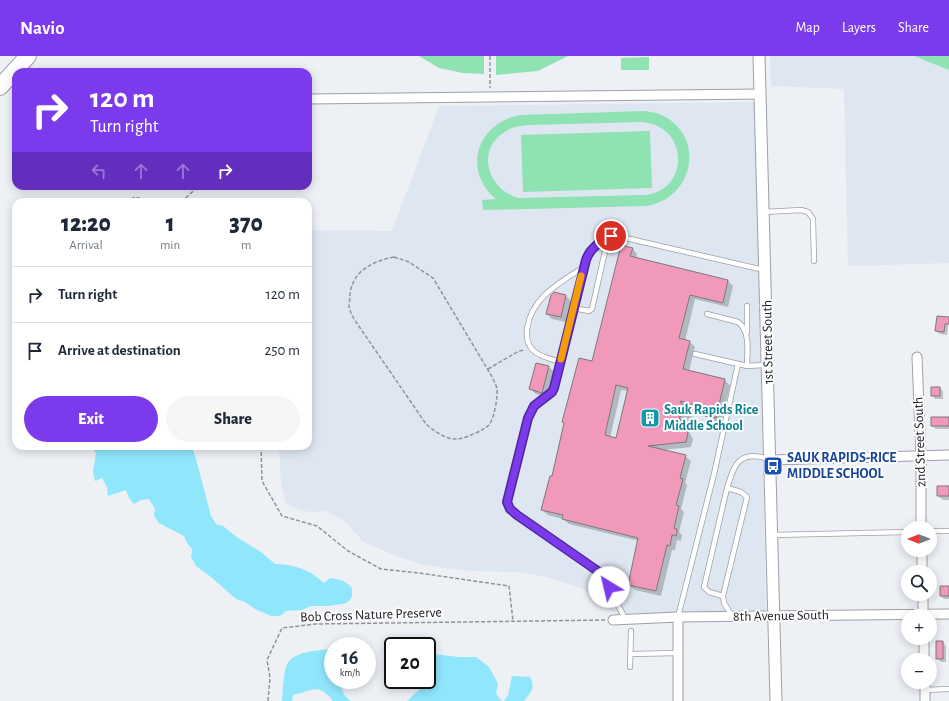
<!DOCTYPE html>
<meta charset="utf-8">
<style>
:root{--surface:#fff;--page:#f6f6f7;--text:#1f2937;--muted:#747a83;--line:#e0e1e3;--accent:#7c3aed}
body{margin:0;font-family:"Alegreya Sans",sans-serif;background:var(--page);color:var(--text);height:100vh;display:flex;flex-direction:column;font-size:15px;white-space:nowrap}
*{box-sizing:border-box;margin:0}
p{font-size:13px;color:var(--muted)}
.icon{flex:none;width:22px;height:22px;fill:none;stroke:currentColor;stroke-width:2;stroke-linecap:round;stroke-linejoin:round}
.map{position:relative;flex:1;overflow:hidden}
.side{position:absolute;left:12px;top:142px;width:300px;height:252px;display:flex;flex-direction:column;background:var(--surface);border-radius:12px;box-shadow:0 2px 10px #0003}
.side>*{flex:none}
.banner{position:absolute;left:12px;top:12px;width:300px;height:122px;border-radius:12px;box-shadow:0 2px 10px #0003;background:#7c3aed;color:#fff;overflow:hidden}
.needle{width:26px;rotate:270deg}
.tools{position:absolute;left:901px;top:465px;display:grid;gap:8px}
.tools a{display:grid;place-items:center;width:36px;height:36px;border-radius:50%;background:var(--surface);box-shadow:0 2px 10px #0003;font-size:20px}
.speed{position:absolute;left:324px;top:581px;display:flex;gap:8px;font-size:20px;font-weight:700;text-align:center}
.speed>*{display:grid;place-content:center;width:52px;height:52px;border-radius:50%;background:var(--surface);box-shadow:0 2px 10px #0003;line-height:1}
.speed small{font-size:10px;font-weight:400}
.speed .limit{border:2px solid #111;border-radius:6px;background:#fff;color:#111}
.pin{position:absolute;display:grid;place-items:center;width:34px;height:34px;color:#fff;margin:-17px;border:2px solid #fff;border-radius:50%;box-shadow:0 1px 4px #0007}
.me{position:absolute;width:44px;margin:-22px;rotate:324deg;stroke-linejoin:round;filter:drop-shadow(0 0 3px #0008)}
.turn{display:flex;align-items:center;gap:14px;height:84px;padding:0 12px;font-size:18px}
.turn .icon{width:52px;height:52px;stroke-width:2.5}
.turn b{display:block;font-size:28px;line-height:34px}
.lanes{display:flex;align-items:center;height:38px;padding:0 12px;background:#0003;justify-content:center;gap:20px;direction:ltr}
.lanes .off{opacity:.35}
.eta{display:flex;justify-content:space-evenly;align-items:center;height:68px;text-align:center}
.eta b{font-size:24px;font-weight:800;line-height:28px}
.action{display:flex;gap:8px;margin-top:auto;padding:8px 12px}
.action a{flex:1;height:46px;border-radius:24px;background:var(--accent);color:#fff;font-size:16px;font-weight:800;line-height:46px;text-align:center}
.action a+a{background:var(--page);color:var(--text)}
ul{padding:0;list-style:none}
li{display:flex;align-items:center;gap:12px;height:56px;padding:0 12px;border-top:1px solid var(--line)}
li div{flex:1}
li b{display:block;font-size:15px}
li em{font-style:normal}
header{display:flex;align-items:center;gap:24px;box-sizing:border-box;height:56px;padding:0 20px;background:var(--accent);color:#fff}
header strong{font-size:19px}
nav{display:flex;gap:22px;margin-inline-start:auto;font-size:14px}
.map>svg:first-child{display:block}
.built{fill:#dee6f1}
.green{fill:#8fe2b2;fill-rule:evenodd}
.water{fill:#90e7fc}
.shadow{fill:#0003;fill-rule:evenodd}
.building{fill:#f099ba;stroke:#7e787a;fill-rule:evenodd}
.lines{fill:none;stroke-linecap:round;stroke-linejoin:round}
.service-casing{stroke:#9da0a5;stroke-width:6}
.minor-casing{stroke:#9da0a5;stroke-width:11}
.tertiary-casing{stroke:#9da0a5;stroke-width:13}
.motorway-casing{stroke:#9da0a5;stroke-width:18}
.path{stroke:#919397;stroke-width:1.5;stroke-dasharray:4 2;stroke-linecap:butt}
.service{stroke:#fff;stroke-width:4.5}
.minor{stroke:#fff;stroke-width:9}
.tertiary{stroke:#fff;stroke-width:11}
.motorway{stroke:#fff;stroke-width:16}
.route-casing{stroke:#51269a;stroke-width:10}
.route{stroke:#7c3aed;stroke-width:7}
.slow{stroke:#f59e0b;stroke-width:7}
.labels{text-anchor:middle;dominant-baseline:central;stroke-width:4;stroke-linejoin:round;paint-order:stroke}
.street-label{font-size:14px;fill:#212224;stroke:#fdfdfe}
.culture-label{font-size:14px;font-weight:bold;fill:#0d838f;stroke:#fdfdfe;text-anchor:start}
.transit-label{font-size:14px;font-weight:bold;fill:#164399;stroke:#fdfdfe;text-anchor:start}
</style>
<header>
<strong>Navio</strong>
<nav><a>Map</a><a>Layers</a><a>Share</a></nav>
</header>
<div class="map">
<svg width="949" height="645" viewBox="0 0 949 645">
<rect width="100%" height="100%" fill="#edf0f5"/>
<!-- built -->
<path class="built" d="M770 0H949V207L848 210 844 33 771 30Z
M755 46 766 555 616 558 607 552 601 543 584 533 546 521 518 516 475 515 446 512 424 509 402 502 363 486 349 469 339 462 326 455 309 456 297 453 286 447 281 428 279 390H308V174L392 175 439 50Z"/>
<!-- green -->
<path class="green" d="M419 0H484V18L463 17 439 12Z
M496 0H568L538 15 496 19Z
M914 0H949V14Z
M649 1V14H621V2Z
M644 55C649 56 654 56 659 58 706 77 696 142 646 150L483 154 482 144 496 143C461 114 478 66 521 59ZM642 66C691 70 689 137 643 139L518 142C486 132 475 91 508 74 514 70 522 70 529 69Z
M650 75 652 132 523 136 521 79Z"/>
<!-- water -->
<path class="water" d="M90 390H192L196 403 211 460 216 468 223 470 238 482 261 496 275 508C287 508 300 511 311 517 316 520 320 524 324 527L330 522C340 523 346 525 352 532V541L347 547 329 550H311L302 554 286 555 280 560H271L255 553 245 546 236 543 211 521 196 510 191 501 192 493 187 487 184 480 159 467 154 460 155 453 149 443 141 444 134 448 129 442 126 434 108 440 107 431 102 422 95 425 93 416 96 397Z
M333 593V624H340C341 633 343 640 351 645H333C317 626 313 635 293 639L292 645H282C283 634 283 621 286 611 290 595 320 594 333 593Z
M433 598 459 601H476L489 611 494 620 498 628 496 638 502 645H407L421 632V624H427V607Z
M512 620 530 621C536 633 531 636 524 645H504L508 639Z"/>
<!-- shadow -->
<path class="shadow" d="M632 192 637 198 636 202 728 225 733 230 728 251 695 243 685 285 690 286 695 291 689 315 725 324 730 330 721 367 711 365 706 359 707 355 683 350 693 362 684 367 693 383 691 391 663 394 685 400 691 405 685 427 687 429 681 453 684 456 679 476 682 479 681 485 677 484 675 494H672L661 540 635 534 629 529 639 485 569 468 563 463 548 459 542 454 552 422ZM621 334 628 335 617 383 610 382Z
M554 237 566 240 571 245 566 266 552 263 547 258Z
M949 262 947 279 940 278 936 275Z
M537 308 549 311 554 316 548 341 536 338 530 333Z
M932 332H940L943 335V343H935L932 339Z
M949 362V373H936L932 370Z
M949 431V444H943L938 440Z
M949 531V543H944L941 540Z
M943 586 946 590V606H941L937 602Z"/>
<!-- building -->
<path class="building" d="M621 189 633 192 630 200 728 224 723 247 690 239 679 282 690 285 683 313 725 323 716 362 705 360 707 352 680 345 688 357 679 361 688 377 686 386 648 390 686 399 680 422 683 423 676 449 679 450 674 472 677 473V476L676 480 672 479 670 490 667 489 656 535 628 529 638 482 562 463 563 459 541 454 550 420H552L564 367 562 366 579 302 592 305ZM616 329 628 332 616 382 605 379Z
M554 236 566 239 561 261 546 258 551 239Z
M937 260 949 261V268H945L944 276 935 275Z
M536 307 549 310 542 337 529 333Z
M931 331H940V340H931Z
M931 361H949V370H931Z
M937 430H949V440H937Z
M940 530H949V540H940Z
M936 585H943V603H936Z"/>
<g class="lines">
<defs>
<path id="service" d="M764 156 801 154 808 156 813 163 814 205
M747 250V276
M573 252 589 255 592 253 608 182
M707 258 738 266C751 276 747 296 747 310
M695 298 747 310 766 309
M560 306C552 303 540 301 534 295 527 289 526 282 527 273 531 242 559 227 584 211
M727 432C735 407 739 394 769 403
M930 475H949
M772 479 908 476
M723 540 709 536 704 531 727 432 741 436 747 441 723 540 724 547 732 560
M678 561 714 418 738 308
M626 564 601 518 517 459 510 453 507 445 528 362 534 350 551 336 554 332 586 204C591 191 603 180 617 180L764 214
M631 598 678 597
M630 611 631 575
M925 634 949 633"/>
<path id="minor" d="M308 43 760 38
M917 301 921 401V472
M771 404 949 399
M922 494V516
M923 538V560
M678 561V645
M613 564 678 561 949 558
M924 582V604
M925 626V645"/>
<path id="tertiary" d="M759 0 776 645"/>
<path id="motorway" d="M0 31 28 0"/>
</defs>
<!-- service casing -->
<use href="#service" class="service-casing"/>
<!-- minor casing -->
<use href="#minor" class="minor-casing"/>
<!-- tertiary casing -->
<use href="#tertiary" class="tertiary-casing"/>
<!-- motorway casing -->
<use href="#motorway" class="motorway-casing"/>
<!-- path -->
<path class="path" d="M490 0V32
M128 146 127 145 135 141 152 146
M181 146 199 130
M394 201 409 206 433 222 491 319C493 323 496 328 497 333 498 341 494 363 489 369 484 374 466 382 458 383 446 384 434 375 426 368L354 263C352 259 350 255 349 251 349 248 350 243 350 239 352 215 373 205 394 201Z
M488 313 519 295 525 294
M261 390 262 425 282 460 317 470 348 495 381 513 419 517 509 530 513 565
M268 645 270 622 267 604 282 572 316 568 606 564"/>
<!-- service -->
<use href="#service" class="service"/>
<!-- minor -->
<use href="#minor" class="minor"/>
<!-- tertiary -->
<use href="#tertiary" class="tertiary"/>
<!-- motorway -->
<use href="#motorway" class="motorway"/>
</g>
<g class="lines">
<defs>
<path id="route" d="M609 531 602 518 517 459 510 453 507 446 528 362 534 350 552 336 554 332 586 204C590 192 600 186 611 180"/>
</defs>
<!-- route casing -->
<use href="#route" class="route-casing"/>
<!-- route -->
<use href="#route" class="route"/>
<!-- slow -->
<path class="slow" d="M561 303 581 220"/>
</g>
<!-- icons -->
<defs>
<symbol id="building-square" viewBox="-11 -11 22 22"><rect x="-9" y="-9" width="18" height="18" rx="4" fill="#0f9aa8" stroke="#fdfdfe"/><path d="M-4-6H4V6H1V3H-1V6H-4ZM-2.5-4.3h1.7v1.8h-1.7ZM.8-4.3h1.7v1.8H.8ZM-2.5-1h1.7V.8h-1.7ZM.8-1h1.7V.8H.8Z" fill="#fff"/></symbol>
<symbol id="bus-square" viewBox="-11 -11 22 22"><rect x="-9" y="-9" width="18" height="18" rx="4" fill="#1a4fb4" stroke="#fdfdfe"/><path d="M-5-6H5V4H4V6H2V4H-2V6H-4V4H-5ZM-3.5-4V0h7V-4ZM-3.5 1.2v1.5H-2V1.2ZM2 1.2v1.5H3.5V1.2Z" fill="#fff"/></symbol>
</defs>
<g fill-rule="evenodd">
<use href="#building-square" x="639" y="351" width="22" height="22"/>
<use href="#bus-square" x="762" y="399" width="22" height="22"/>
</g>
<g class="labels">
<!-- street labels -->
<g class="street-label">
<text transform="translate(768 286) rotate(-91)">1st Street South</text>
<text transform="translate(920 386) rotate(-92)">2nd Street South</text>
<text transform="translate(371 559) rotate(-2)">Bob Cross Nature Preserve</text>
<text transform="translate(781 560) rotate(-1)">8th Avenue South</text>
</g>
<!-- culture labels -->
<g class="culture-label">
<text x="664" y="354">Sauk Rapids Rice<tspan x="664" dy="16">Middle School</tspan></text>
</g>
<!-- transit labels -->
<g class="transit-label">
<text x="787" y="402">SAUK RAPIDS-RICE<tspan x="787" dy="16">MIDDLE SCHOOL</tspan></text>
</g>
</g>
</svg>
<div class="tools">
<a><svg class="needle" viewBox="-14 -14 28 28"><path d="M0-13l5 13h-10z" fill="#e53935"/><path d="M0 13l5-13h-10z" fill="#747a83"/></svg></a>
<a><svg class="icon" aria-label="search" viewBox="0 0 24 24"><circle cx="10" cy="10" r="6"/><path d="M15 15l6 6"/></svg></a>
<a>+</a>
<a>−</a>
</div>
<div class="speed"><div>16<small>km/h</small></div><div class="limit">20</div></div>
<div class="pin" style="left:611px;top:180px;background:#d93025"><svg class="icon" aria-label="arrive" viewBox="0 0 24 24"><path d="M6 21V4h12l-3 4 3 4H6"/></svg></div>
<svg class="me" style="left:609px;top:531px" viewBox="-20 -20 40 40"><circle r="19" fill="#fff"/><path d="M0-13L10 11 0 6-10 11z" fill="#7c3aed"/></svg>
<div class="banner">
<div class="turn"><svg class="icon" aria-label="right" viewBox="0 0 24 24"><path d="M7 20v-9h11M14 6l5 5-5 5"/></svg><div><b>120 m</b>Turn right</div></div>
<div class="lanes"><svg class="icon off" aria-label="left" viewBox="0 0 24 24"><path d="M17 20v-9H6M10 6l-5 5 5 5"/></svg><svg class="icon off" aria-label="ahead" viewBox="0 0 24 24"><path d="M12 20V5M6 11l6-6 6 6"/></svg><svg class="icon off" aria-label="ahead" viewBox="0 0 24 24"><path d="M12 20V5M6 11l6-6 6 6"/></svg><svg class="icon" aria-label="right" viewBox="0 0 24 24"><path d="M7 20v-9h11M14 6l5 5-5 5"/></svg></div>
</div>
<section class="side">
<div class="eta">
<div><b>12:20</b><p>Arrival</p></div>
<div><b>1</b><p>min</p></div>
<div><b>370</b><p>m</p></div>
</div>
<ul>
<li><svg class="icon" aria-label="right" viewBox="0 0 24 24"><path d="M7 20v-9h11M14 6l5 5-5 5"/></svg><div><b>Turn right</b></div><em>120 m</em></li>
<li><svg class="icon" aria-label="arrive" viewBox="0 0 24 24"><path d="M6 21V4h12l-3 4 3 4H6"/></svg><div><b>Arrive at destination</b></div><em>250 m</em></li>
</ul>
<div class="action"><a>Exit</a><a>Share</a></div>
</section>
</div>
